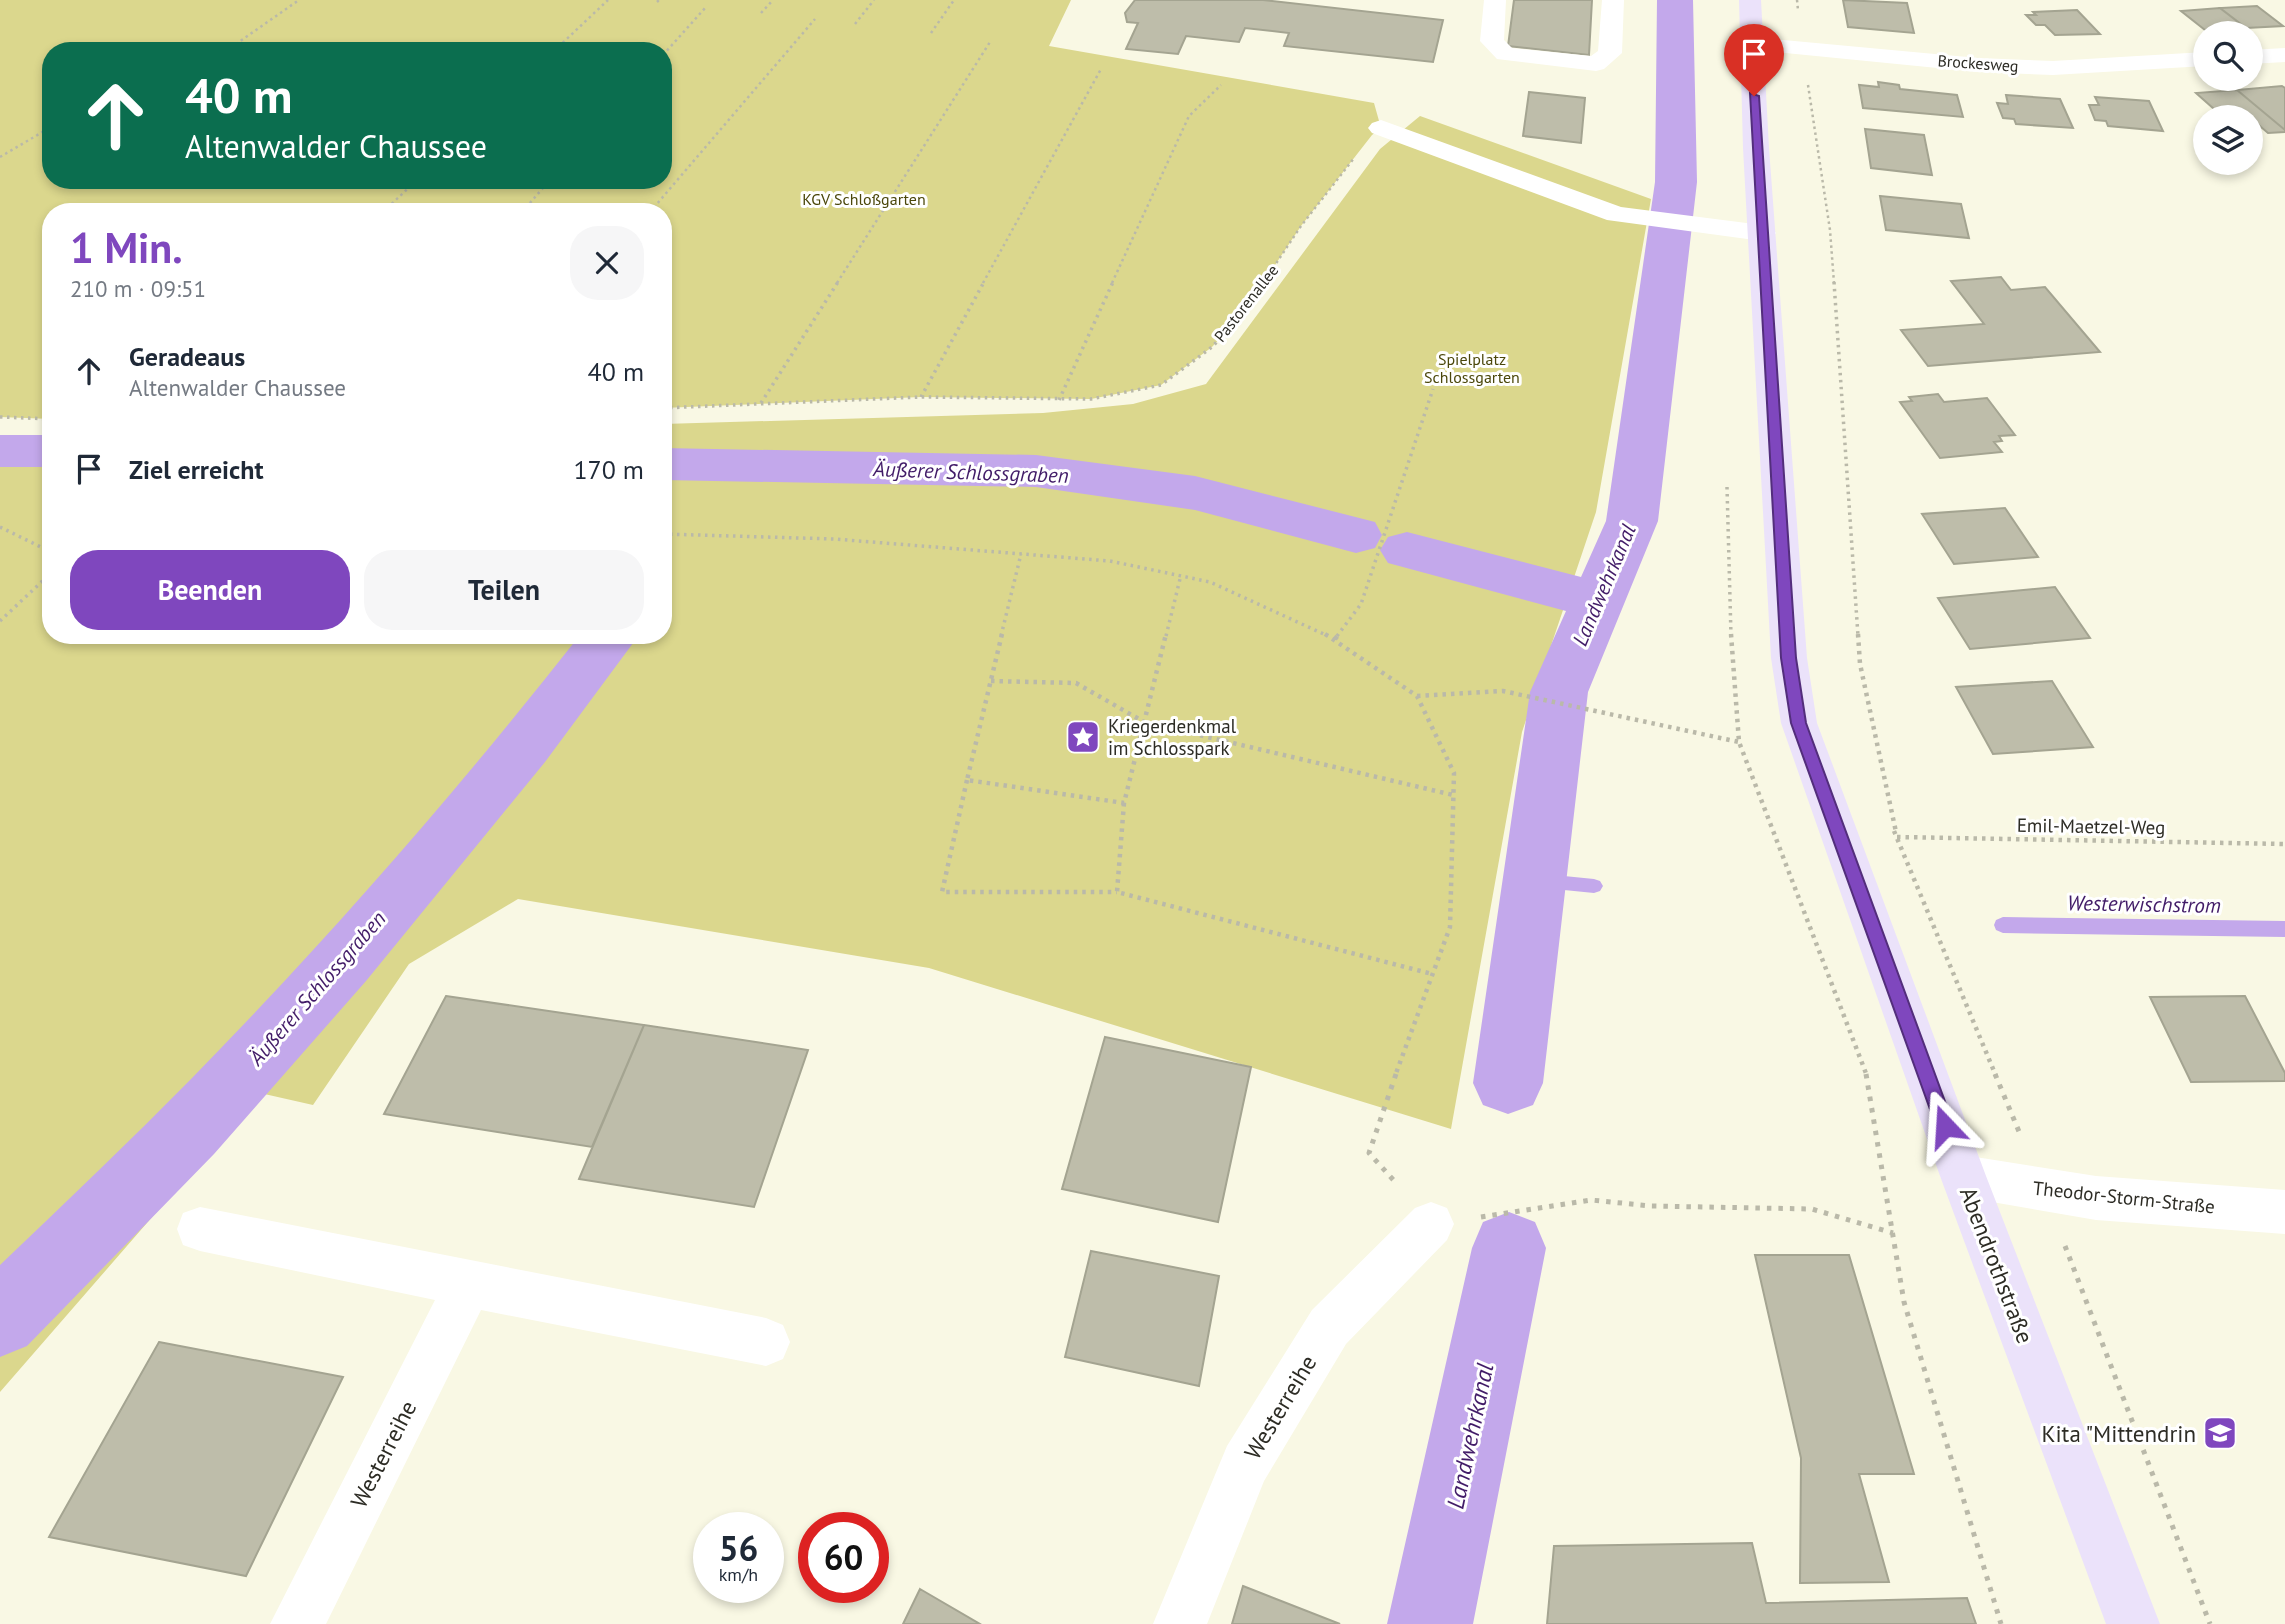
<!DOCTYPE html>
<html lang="de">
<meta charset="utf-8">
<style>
:root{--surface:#fff;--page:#f6f6f7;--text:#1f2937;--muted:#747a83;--accent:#7f47be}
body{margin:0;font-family:"PT Sans",sans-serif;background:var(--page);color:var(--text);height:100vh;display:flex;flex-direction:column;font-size:26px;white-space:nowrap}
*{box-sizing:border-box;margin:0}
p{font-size:23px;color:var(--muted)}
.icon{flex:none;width:38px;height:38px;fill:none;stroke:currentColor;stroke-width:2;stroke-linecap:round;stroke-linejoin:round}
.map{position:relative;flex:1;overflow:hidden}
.side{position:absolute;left:42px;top:203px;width:630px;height:441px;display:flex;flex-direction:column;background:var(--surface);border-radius:28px;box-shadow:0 4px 10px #0003}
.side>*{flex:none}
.guide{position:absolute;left:42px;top:42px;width:630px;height:147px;border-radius:28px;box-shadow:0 4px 10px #0003;background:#0b6e4f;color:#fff;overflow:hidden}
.fabs{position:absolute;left:2193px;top:21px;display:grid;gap:14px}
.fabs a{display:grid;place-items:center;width:70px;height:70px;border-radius:50%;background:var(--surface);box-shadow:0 4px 10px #0003;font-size:35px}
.speed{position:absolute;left:693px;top:1512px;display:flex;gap:14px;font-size:35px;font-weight:700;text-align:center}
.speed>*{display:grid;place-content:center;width:91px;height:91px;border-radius:50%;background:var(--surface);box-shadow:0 4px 10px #0003;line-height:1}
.speed small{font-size:18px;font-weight:400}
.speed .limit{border:10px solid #d22;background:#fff;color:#111}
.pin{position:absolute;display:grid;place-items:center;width:60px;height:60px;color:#fff;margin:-72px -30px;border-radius:50% 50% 50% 0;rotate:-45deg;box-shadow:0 0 7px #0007}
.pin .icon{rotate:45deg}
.me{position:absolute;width:77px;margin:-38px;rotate:340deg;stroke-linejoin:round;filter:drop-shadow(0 0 5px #0008)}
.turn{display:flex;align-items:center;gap:24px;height:147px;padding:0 28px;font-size:32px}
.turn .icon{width:91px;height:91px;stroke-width:2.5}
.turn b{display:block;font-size:49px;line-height:60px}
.round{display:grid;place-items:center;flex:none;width:74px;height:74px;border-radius:28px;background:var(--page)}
.head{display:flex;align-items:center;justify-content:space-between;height:119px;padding:0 28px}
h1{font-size:42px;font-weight:700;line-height:52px;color:var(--accent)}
.primary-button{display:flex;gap:14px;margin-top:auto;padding:14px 28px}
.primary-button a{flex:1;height:80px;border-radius:28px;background:var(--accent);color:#fff;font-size:28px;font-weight:700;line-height:80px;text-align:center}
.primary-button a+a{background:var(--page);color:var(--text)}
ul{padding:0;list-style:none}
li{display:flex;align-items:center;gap:21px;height:98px;padding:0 28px}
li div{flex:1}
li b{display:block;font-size:26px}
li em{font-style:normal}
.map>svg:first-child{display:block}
.green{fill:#dbd78d;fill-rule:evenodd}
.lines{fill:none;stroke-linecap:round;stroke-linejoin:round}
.stream{fill:#c3a8eb;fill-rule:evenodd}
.canal{fill:#c3a8eb;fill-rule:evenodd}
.building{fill:#bebdaa;stroke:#a4a491;stroke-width:2}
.path-far3{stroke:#bab9a9;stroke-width:2.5;stroke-dasharray:2.5 3.5;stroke-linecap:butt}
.path-far2{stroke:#bab9a9;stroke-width:3.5;stroke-dasharray:2.5 4.5;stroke-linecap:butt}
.path-far1{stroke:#bab9a9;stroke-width:4.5;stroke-dasharray:3.5 5;stroke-linecap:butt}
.path{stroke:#bab9a9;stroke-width:5;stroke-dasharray:4.5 7;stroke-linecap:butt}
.minor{fill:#fff;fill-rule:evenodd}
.major{fill:#ebe2fa;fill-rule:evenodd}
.route{fill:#7f47be;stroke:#532e7c;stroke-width:2}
.labels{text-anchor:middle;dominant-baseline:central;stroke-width:6;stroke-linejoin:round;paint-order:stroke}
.far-street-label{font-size:16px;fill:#2d2c25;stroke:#fff}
.far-park-label{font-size:16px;fill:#4b470b;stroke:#fff}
.poi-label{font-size:19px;fill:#2d2c25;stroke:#fff;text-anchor:start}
.street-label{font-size:19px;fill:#2d2c25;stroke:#fff}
.water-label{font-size:21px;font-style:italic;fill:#421c68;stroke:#fff}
.near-street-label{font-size:23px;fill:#2d2c25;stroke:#fff}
.near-poi-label{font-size:23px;fill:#2d2c25;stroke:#fff;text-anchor:end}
.near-water-label{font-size:24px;font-style:italic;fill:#421c68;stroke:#fff}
</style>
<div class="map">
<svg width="2285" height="1624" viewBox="0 0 2285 1624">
<rect width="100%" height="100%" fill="#f9f8e4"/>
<!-- green -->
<path class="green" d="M0 0H1071L1049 46 1374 103 1381 128 1372 135 1301 226 1243 313 1212 347 1161 385 1091 399 921 397 663 408V212H51V419L0 417ZM51 51H663V180H51Z
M1420 116 1651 199 1596 512 1522 732 1451 1129 929 968 518 899 409 964 313 1105 260 1093 0 1392V435L51 436V635H663V424L1043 413 1133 404 1206 384 1380 149Z"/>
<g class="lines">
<!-- stream -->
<path class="stream" d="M1534 873 1594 879 1600 881 1603 886 1600 891 1594 893 1534 887 1528 885 1525 880 1528 875Z
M2003 917 2285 921V937L2003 933 1996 930 1994 925 1996 920Z"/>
<!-- canal -->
<path class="canal" d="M1657 0H1693L1697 182 1658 521 1588 692 1543 1083 1533 1105 1508 1114 1483 1105 1473 1083 1530 692 1566 611 1388 563 1380 550 1388 537 1407 532 1581 577 1606 521 1655 182Z
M0 435H51V467H0Z
M663 448 1036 455 1195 476 1375 522 1382 535 1375 548 1356 553 1195 510 1036 487 663 480Z
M580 635H639L545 762 366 981 214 1154 27 1346 0 1357V1265C65 1203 130 1141 193 1077 330 937 459 789 580 635Z
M1509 1212 1535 1222 1546 1248 1473 1624H1387L1472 1248 1483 1222Z"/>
</g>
<!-- building -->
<path class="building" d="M1135 0H1263L1443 20 1433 62 1284 46 1289 33 1245 28 1239 42 1186 36 1178 54 1126 49 1138 23 1127 22 1125 13Z
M1514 0H1592L1589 55 1508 46Z
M1843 0 1907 3 1914 33 1848 27Z
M2257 6 2283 26 2246 28 2220 8Z
M2220 8 2246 28 2205 30 2181 11Z
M2077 10 2100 34 2055 35 2045 25H2036L2026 15H2036L2033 12Z
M1878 82 1899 85 1900 89 1957 95 1963 117 1863 108 1859 85 1879 87Z
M2282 86 2285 88V130L2237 90Z
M2237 90 2285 130V132L2268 133 2246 114 2223 117 2196 93Z
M1529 92 1585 98 1581 143 1523 136Z
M2006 95 2060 99 2073 128 2016 124 2014 119 2003 118 1997 103 2008 104Z
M2095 97 2149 101 2163 131 2108 126 2106 121 2095 120 2089 105H2099Z
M1865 129 1924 135 1932 175 1871 168Z
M1880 196 1961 204 1969 238 1886 230Z
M2001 277 2011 290 2045 287 2100 352 1928 366 1901 330 1984 324 1951 281Z
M1938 394 1944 402 1987 398 2015 435 1999 436 2002 441 1994 442 2002 452 1940 458 1900 402 1912 401 1909 397Z
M2005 508 2038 557 1954 564 1922 514Z
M2055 587 2090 638 1970 649 1938 598Z
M2052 681 2093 747 1993 754 1956 687Z
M446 996 644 1025 592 1147 384 1114Z
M2245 996 2285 1073V1081L2191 1082 2150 997Z
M644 1025 808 1050 754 1207 579 1179Z
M1105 1037 1251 1067 1218 1222 1062 1189Z
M1091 1251 1219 1276 1199 1386 1065 1357Z
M1755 1255H1849L1914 1474H1859L1889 1582 1800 1583 1801 1458Z
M159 1342 343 1377 246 1576 49 1537Z
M1752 1543 1766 1603 1967 1598 1976 1624H1547L1554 1546Z
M1243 1586 1340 1624H1232Z
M920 1589 980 1624H903Z"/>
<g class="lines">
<!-- path-far3 -->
<path class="path-far3" d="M1797 0 1798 10
M657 2 659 0
M761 13 773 0
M855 24 874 0
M931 33 954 0
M226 51 299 0
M554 51 608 0
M663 55 706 7
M1808 85 1830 230 1834 283
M0 157 51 127
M383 212 417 180
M522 212 550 180
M650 212 815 19
M837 283 990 42
M983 283 1101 69
M1112 283 1189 116 1221 85
M1263 283 1301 226 1355 157"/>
<!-- path-far2 -->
<path class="path-far2" d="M1834 282 1858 636
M921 397 984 282
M1059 400 1113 282
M761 403 838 282
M663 408 921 397 1091 399 1161 385 1212 347 1243 313 1264 282
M0 417 51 419
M1727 487 1731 636
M0 527 51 552
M663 534 834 539 1110 561 1210 582 1328 636
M0 621 51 573
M1001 636 1021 554
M1166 636 1181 575
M1337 636 1361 604 1433 389"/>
<!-- path-far1 -->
<path class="path-far1" d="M1002 634 967 780 1124 803 1166 634
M1325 634 1417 696 1454 773 1450 927 1395 1076
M1731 634 1739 742 1867 1076
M1858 634 1860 664 1896 832
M1335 639 1339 634
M991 681 1076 683 1144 722 1453 795
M1417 696 1503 691 1739 742
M967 780 942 892H1117
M1124 803 1117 892 1432 974
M1894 831 1996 1076
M1897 837 2285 844"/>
<!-- path -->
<path class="path" d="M1396 1074 1369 1153 1397 1184
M1866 1074 1904 1302 2001 1624
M1995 1074 2020 1134
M1481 1217 1591 1200 1651 1206 1812 1209 1893 1233
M2065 1246 2210 1624"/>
<!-- minor -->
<path class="minor" d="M1484 0H1506L1504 40 1512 48 1591 56 1598 51 1602 0H1624L1622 53 1604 69 1596 71 1497 59 1480 41Z
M1752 37 1978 58 2053 61 2205 52V66L2053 75 1978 72 1744 49 1740 44 1744 39Z
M2285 48V62L2250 64V50Z
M1381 120 1621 207 1762 225 1772 227 1776 233 1772 239 1762 241 1607 220 1372 133 1368 128 1372 123Z
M1963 1155 2096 1176 2285 1190V1234L2096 1220 1963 1197 1947 1191 1940 1176 1947 1161Z
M1431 1202 1447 1208 1454 1224 1447 1240 1346 1344 1264 1481 1207 1624H1153L1227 1446 1312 1310 1415 1208Z
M200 1207 766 1318 783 1325 790 1342 783 1359 766 1366 481 1310 326 1624H270L435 1300 200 1251 183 1245 177 1229 183 1213Z"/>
<!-- major -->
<path class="major" d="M1739 0H1761L1769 148 1807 658 1817 723 1986 1176 2160 1624H2106L1940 1176 1781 723 1771 658 1743 148Z"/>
</g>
<!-- route -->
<path class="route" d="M1750 93 1759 96 1796 658 1806 723 1954 1126 1951 1132 1945 1134 1938 1132 1936 1126 1791 723 1781 658Z"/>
<!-- icons -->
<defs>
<symbol id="sight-square" viewBox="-11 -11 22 22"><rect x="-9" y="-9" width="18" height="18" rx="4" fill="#7f47be" stroke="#fff"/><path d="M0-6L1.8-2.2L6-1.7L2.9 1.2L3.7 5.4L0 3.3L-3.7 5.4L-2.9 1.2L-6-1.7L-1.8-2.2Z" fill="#fff"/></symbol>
<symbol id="school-square" viewBox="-11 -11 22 22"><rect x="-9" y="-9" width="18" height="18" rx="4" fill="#7f47be" stroke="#fff"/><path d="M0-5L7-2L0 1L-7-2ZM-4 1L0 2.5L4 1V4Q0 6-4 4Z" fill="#fff"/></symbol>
</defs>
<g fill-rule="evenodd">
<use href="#sight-square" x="1064" y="718" width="38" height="38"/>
<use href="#school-square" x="2201" y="1414" width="38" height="38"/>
</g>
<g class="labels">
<!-- far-street labels -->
<g class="far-street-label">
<text transform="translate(1978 63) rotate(4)">Brockesweg</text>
<text transform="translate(1246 303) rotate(-52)">Pastorenallee</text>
</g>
<!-- far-park labels -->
<g class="far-park-label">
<text x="864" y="199">KGV Schloßgarten</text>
<text x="1472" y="359">Spielplatz<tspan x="1472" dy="18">Schlossgarten</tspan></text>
</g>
<!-- poi labels -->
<g class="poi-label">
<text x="1108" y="726">Kriegerdenkmal<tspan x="1108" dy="22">im Schlosspark</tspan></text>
</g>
<!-- street labels -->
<g class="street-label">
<text transform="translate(2091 826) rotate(1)">Emil-Maetzel-Weg</text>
<text transform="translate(2124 1197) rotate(6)">Theodor-Storm-Straße</text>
</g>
<!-- water labels -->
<g class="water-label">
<text transform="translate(971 472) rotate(2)">Äußerer Schlossgraben</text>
<text transform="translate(1604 585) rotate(-67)">Landwehrkanal</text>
<text transform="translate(2144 904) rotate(1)">Westerwischstrom</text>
<text transform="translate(317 988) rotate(-49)">Äußerer Schlossgraben</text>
</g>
<!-- near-street labels -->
<g class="near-street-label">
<text transform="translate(1997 1265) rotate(69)">Abendrothstraße</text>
<text transform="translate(1280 1407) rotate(-59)">Westerreihe</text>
<text transform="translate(383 1454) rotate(-63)">Westerreihe</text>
</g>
<!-- near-poi labels -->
<g class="near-poi-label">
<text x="2196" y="1433">Kita "Mittendrin</text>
</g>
<!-- near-water labels -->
<g class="near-water-label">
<text transform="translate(1470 1436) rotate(-78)">Landwehrkanal</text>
</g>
</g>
</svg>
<div class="fabs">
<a><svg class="icon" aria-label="search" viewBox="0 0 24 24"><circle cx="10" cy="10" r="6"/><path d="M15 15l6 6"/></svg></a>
<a><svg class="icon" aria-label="layers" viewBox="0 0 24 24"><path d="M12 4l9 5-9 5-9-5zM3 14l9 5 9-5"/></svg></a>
</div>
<div class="speed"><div>56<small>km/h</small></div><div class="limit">60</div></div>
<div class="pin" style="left:1754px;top:96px;background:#d93025"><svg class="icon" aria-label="arrive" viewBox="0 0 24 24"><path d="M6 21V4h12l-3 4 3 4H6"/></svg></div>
<svg class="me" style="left:1945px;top:1126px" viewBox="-20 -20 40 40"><path d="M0-17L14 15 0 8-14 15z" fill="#7f47be" stroke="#fff" stroke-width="4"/></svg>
<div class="guide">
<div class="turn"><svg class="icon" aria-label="ahead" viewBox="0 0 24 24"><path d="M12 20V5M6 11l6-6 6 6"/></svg><div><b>40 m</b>Altenwalder Chaussee</div></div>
</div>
<section class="side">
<div class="head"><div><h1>1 Min.</h1><p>210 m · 09:51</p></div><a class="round"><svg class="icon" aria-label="close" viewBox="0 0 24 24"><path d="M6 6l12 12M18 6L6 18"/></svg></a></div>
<ul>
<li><svg class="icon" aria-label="ahead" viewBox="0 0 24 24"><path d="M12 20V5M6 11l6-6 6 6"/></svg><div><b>Geradeaus</b><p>Altenwalder Chaussee</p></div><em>40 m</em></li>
<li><svg class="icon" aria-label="arrive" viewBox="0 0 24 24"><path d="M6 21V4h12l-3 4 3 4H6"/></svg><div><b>Ziel erreicht</b></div><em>170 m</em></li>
</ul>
<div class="primary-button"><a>Beenden</a><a>Teilen</a></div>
</section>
</div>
